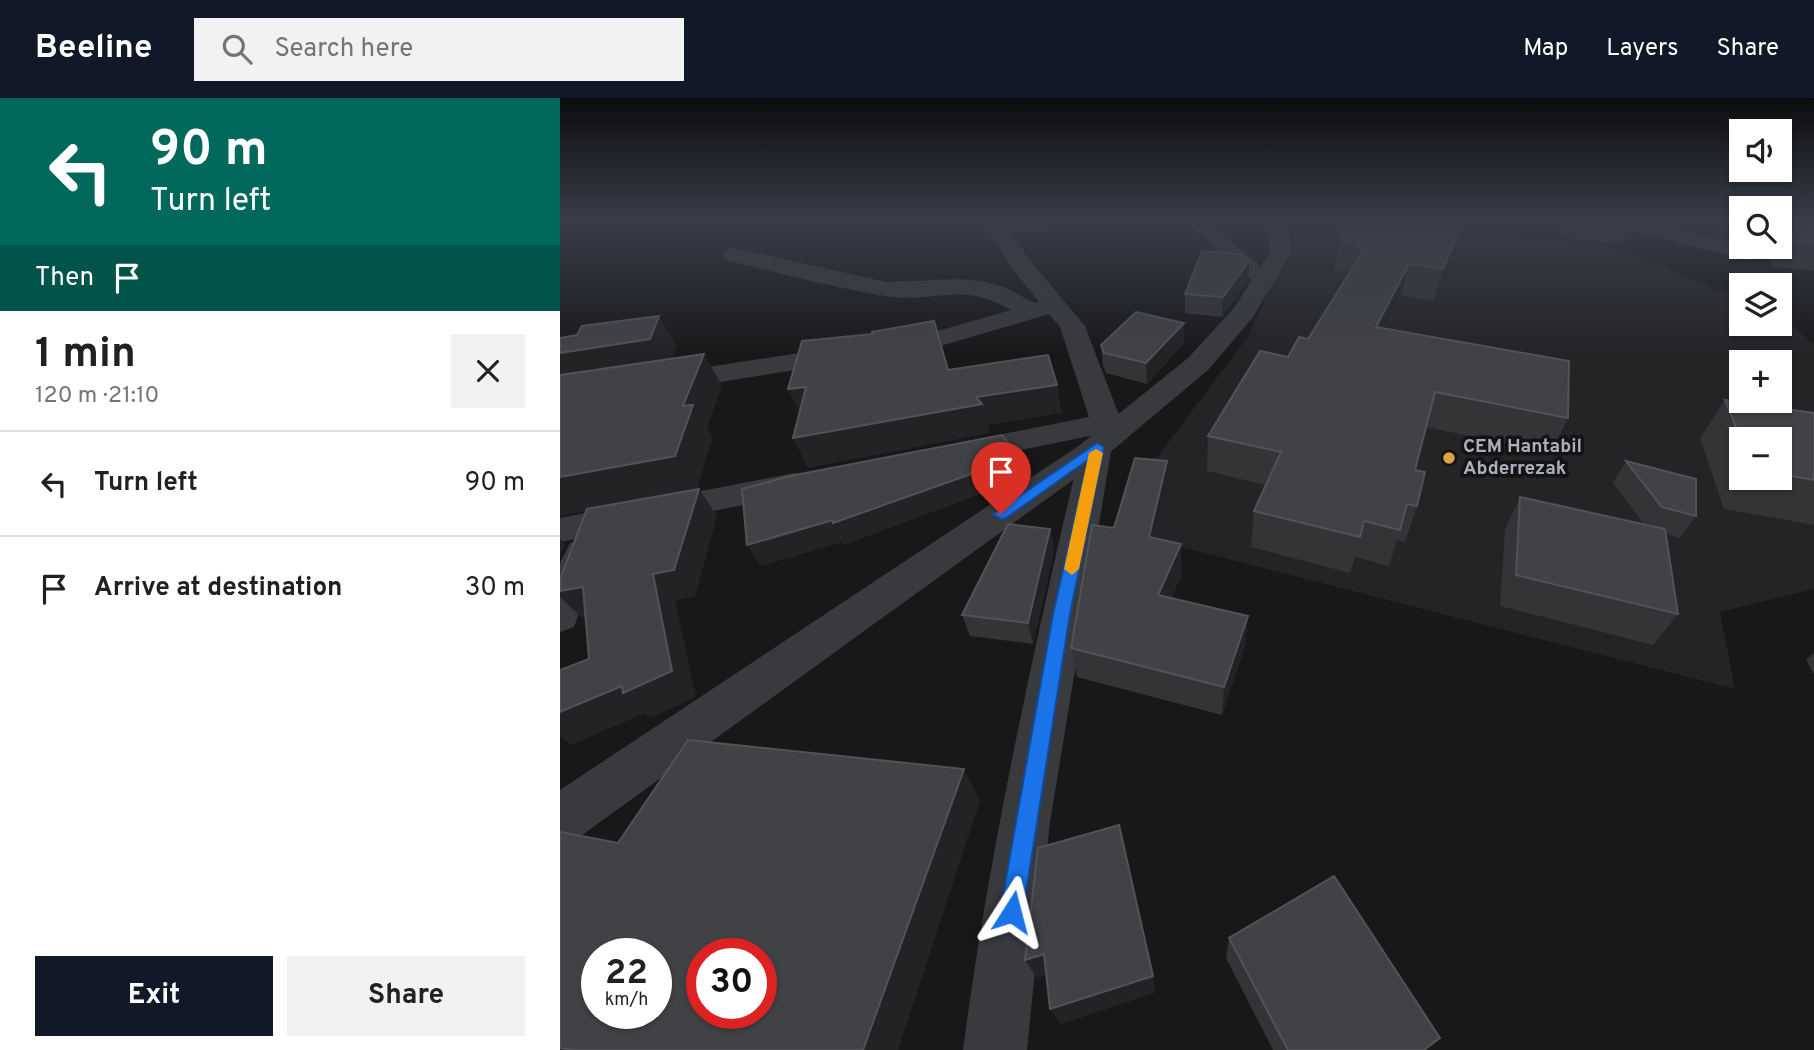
<!DOCTYPE html>
<meta charset="utf-8">
<style>
:root{--surface:#fff;--page:#f2f2f2;--text:#202124;--muted:#757577;--line:#e0e0e0;--accent:#111827}
body{margin:0;font-family:Overpass,sans-serif;background:var(--page);color:var(--text);height:100vh;display:flex;flex-direction:column;font-size:26px;white-space:nowrap}
*{box-sizing:border-box;margin:0}
p{font-size:23px;color:var(--muted)}
.icon{flex:none;width:38px;height:38px;fill:none;stroke:currentColor;stroke-width:2;stroke-linecap:round;stroke-linejoin:round}
.map{position:relative;flex:1;overflow:hidden}
.details{display:flex;flex-direction:column;background:var(--surface);width:560px}
.details>*{flex:none}
.guide{background:#00695c;color:#fff;overflow:hidden}
.controls{position:absolute;left:1169px;top:21px;display:grid;gap:14px}
.controls a{display:grid;place-items:center;width:63px;height:63px;border-radius:0px;background:var(--surface);box-shadow:0 2px 5px #0004;font-size:35px}
.speed{position:absolute;left:21px;top:840px;display:flex;gap:14px;font-size:35px;font-weight:700;text-align:center}
.speed>*{display:grid;place-content:center;width:91px;height:91px;border-radius:50%;background:var(--surface);box-shadow:0 2px 5px #0004;line-height:1}
.speed small{font-size:18px;font-weight:400}
.speed .limit{border:10px solid #d22;background:#fff;color:#111}
.pin{position:absolute;display:grid;place-items:center;width:60px;height:60px;color:#fff;margin:-72px -30px;border-radius:50% 50% 50% 0;rotate:-45deg;box-shadow:0 0 7px #0007}
.pin .icon{rotate:45deg}
.me{position:absolute;width:77px;margin:-38px;rotate:9deg;stroke-linejoin:round;filter:drop-shadow(0 0 5px #0008)}
.turn{display:flex;align-items:center;gap:24px;height:147px;padding:0 35px;font-size:32px}
.turn .icon{width:91px;height:91px;stroke-width:2.5}
.turn b{display:block;font-size:49px;line-height:60px}
.then{display:flex;align-items:center;height:66px;padding:0 35px;background:#0003;gap:14px;font-size:26px}
.round{display:grid;place-items:center;flex:none;width:74px;height:74px;border-radius:0px;background:var(--page)}
.head{display:flex;align-items:center;justify-content:space-between;height:119px;padding:0 35px}
h1{font-size:42px;font-weight:700;line-height:52px}
.cta{display:flex;gap:14px;margin-top:auto;padding:14px 35px}
.cta a{flex:1;height:80px;border-radius:0px;background:var(--accent);color:#fff;font-size:28px;font-weight:700;line-height:80px;text-align:center}
.cta a+a{background:var(--page);color:var(--text)}
ul{padding:0;list-style:none}
li{display:flex;align-items:center;gap:21px;height:105px;padding:0 35px;border-top:2px solid var(--line)}
li div{flex:1}
li b{display:block;font-size:26px}
li em{font-style:normal}
header{display:flex;align-items:center;gap:42px;box-sizing:border-box;height:98px;padding:0 35px;background:var(--accent);color:#fff}
header strong{font-size:33px}
nav{display:flex;gap:38px;margin-inline-start:auto;font-size:24px}
.search{width:490px;height:63px;background:var(--page);display:flex;align-items:center;gap:18px;box-sizing:border-box;padding:0 24px;border-radius:0px;color:var(--muted);font-size:26px}
main{display:flex;flex:1;min-height:0}
.map>svg:first-child{display:block}
.built{fill:#242426;fill-rule:evenodd}
.lines{fill:none;stroke-linecap:round;stroke-linejoin:round}
.minor{fill:#393a3e;fill-rule:evenodd}
.tertiary{fill:#393a3e;fill-rule:evenodd}
.wall{fill:#343437;fill-rule:evenodd}
.shaded-wall{fill:#232325}
.building{fill:#414245;stroke:#515357;stroke-width:2;fill-rule:evenodd}
.route{fill:#1a73e8;stroke:#114b97;stroke-width:2}
.slow{fill:#f59e0b}
.poi-dot{fill:#e0a14a;stroke:#131314;stroke-width:2.5}
.labels{text-anchor:middle;dominant-baseline:central;stroke-width:7;stroke-linejoin:round;paint-order:stroke}
.poi-label{font-size:19px;font-weight:bold;fill:#abb0b8;stroke:#131314;text-anchor:start}
</style>
<header>
<strong>Beeline</strong>
<div class="search"><svg class="icon" aria-label="search" viewBox="0 0 24 24"><circle cx="10" cy="10" r="6"/><path d="M15 15l6 6"/></svg>Search here</div>
<nav><a>Map</a><a>Layers</a><a>Share</a></nav>
</header>
<main>
<section class="details">
<div class="guide">
<div class="turn"><svg class="icon" aria-label="left" viewBox="0 0 24 24"><path d="M17 20v-9H6M10 6l-5 5 5 5"/></svg><div><b>90 m</b>Turn left</div></div>
<div class="then">Then<svg class="icon" aria-label="arrive" viewBox="0 0 24 24"><path d="M6 21V4h12l-3 4 3 4H6"/></svg></div>
</div>
<div class="head"><div><h1>1 min</h1><p>120 m · 21:10</p></div><a class="round"><svg class="icon" aria-label="close" viewBox="0 0 24 24"><path d="M6 6l12 12M18 6L6 18"/></svg></a></div>
<ul>
<li><svg class="icon" aria-label="left" viewBox="0 0 24 24"><path d="M17 20v-9H6M10 6l-5 5 5 5"/></svg><div><b>Turn left</b></div><em>90 m</em></li>
<li><svg class="icon" aria-label="arrive" viewBox="0 0 24 24"><path d="M6 21V4h12l-3 4 3 4H6"/></svg><div><b>Arrive at destination</b></div><em>30 m</em></li>
</ul>
<div class="cta"><a>Exit</a><a>Share</a></div>
</section>
<div class="map">
<svg width="1254" height="952" viewBox="0 0 1254 952">
<rect width="100%" height="100%" fill="#181819"/>
<!-- built -->
<path class="built" d="M740 124H856L1050 147 1181 202V226H1220V218L1254 246V491L1160 514 1175 591 582 439 575 389 689 237ZM1181 264H1220V303H1181ZM1181 341H1220V380H1181Z"/>
<g class="lines">
<!-- minor -->
<path class="minor" d="M424 124H444L468 160 525 228 567 338 562 345 552 347 490 724 467 952H403C430 748 474 549 521 349L526 342 536 340 535 337 397 365 386 362 381 355 386 348 397 345 529 319 500 229 489 216 377 249 0 310V292L374 234 451 212C402 182 374 206 325 198 272 189 218 175 166 162L163 157 166 152 174 150 327 184 399 181 422 183 444 189 475 205 479 204 451 169Z
M626 124H648L716 181 712 186H696Z
M1054 124H1087L1193 150 1196 155 1193 160 1185 162 1057 128Z
M235 375 247 378 252 386 247 394 0 444V420Z
M23 441 36 445 42 454 14 529 0 534V465L10 445Z"/>
<!-- tertiary -->
<path class="tertiary" d="M709 124H729L731 155 693 219 648 272 542 361 18 740 0 747V692L520 347 628 260 674 210 709 155Z"/>
</g>
<!-- wall -->
<path class="wall" d="M452 124H493L492 132 454 134Z
M907 124 874 203 841 197 825 231 1008 320 991 355 866 329 855 372 857 408 845 444 837 442 829 468 795 459 790 475 691 449 694 413 706 387 647 373 648 338 748 241 790 174 774 172 779 142Z
M997 124H1070L1060 146 1004 140Z
M1220 124H1254V173L1212 168 1201 149H1220Z
M689 163 688 182 662 219 625 215V196Z
M624 245 587 286 546 275 543 268 541 247Z
M1165 302 1254 315V427L1164 411 1140 340ZM1181 341H1220V380H1181Z
M1066 363 1136 418 1120 440 1106 436 1118 516 1093 547 940 508 945 431 960 399 1084 426 1053 385Z
M608 392 597 441 622 476 611 500 688 518 685 548 662 617 517 579 511 550Z
M490 431 494 453 473 546 410 538 402 517Z
M1254 555V576L1246 562Z
M669 840 864 952H713L666 860Z"/>
<!-- shaded-wall -->
<path class="shaded-wall" d="M903 124H907L874 203 883 171Z
M689 163 688 182 662 219 663 199Z
M849 166 841 197 809 263 816 229Z
M99 218 117 248 109 272 0 290V255Z
M624 225V245L587 286 586 265Z
M144 256 162 288 147 330 153 339 137 391 0 418V379L123 308Z
M497 287 502 315 428 327 430 335 248 370 233 340 416 299Z
M246 289 242 320 228 291Z
M459 359 464 380 284 447 282 444 201 468 187 447Z
M607 363 608 392 591 469 589 439Z
M139 391 157 418 135 499 115 502 136 599 90 620 85 615 11 647 0 638V614L93 476Z
M490 431 494 453 473 546 468 525Z
M0 441 5 446 0 458Z
M621 446 622 476 600 527 598 497Z
M23 489 48 515 22 520 0 499V493Z
M688 518 685 548 662 617 664 589Z
M404 671 420 703 338 952H303Z
M484 856 494 875 477 880 465 862Z
M593 878 595 895 501 926 490 911Z"/>
<!-- building -->
<path class="building" d="M787 124H903L883 171 849 166 816 229 1009 263 1008 320 875 294 855 372 865 374 857 408 847 406 840 432 804 423 800 439 694 413 721 354 648 338 700 253 728 259 739 239 748 241 805 150 796 149 799 144 779 142Z
M1220 124H1254V145L1228 142 1220 129Z
M642 153 681 156 689 163 663 199 625 196Z
M576 214 624 225 586 265 544 255 541 247Z
M99 218 90 241 0 255V240L17 237 22 228Z
M374 223 388 272 488 257 497 287 416 299 422 306 233 340 246 289 228 291 242 243 313 236 312 234Z
M144 256 123 308 133 307 115 358 0 379V277Z
M1165 302 1254 315V382L1220 376V341L1181 342Z
M442 337 459 359 273 425V422L187 447 182 391 230 378Z
M575 360 607 363 589 439 621 446 598 497 688 518 664 589 511 550 532 427 554 430Z
M1066 363 1136 381V418L1102 409Z
M139 391 114 472 93 476 112 573 63 595 62 588 0 614V572L29 561 23 489 0 493V481L27 411Z
M960 399 1105 431 1118 516 956 477Z
M448 426 490 431 468 525 402 517Z
M128 642 404 671 303 952H14L0 950V734L58 745ZM37 856H96V915H37ZM142 856H201V915H142Z
M559 727 593 878 490 911 484 856 465 862 478 750Z
M774 778 880 940 864 952H728L669 840Z"/>
<!-- sky -->
<linearGradient id="sky" x2="0" y2="1"><stop stop-color="#0d0d0e"/><stop offset="0.48" stop-color="#373d49"/><stop offset="1" stop-color="#373d49" stop-opacity="0"/></linearGradient>
<rect width="1254" height="257" fill="url(#sky)"/>
<!-- route -->
<path class="route" d="M537 345 544 349 510 516 463 814 460 822 452 826 443 822 440 814 493 516 528 362 446 420 441 421 433 416Z"/>
<!-- slow -->
<path class="slow" d="M536 351 543 355 519 471 512 477 504 471 529 355Z"/>
<!-- markers -->
<circle class="poi-dot" cx="889" cy="360" r="7"/>
<g class="labels">
<!-- poi labels -->
<g class="poi-label">
<text x="903" y="349">CEM Hantabil<tspan x="903" dy="22">Abderrezak</tspan></text>
</g>
</g>
</svg>
<div class="controls">
<a><svg class="icon" aria-label="sound" viewBox="0 0 24 24"><path d="M4 9h4l5-4v14l-5-4H4zM17 9q2 3 0 6"/></svg></a>
<a><svg class="icon" aria-label="search" viewBox="0 0 24 24"><circle cx="10" cy="10" r="6"/><path d="M15 15l6 6"/></svg></a>
<a><svg class="icon" aria-label="layers" viewBox="0 0 24 24"><path d="M12 4l9 5-9 5-9-5zM3 14l9 5 9-5"/></svg></a>
<a>+</a>
<a>−</a>
</div>
<div class="speed"><div>22<small>km/h</small></div><div class="limit">30</div></div>
<div class="pin" style="left:441px;top:416px;background:#d93025"><svg class="icon" aria-label="arrive" viewBox="0 0 24 24"><path d="M6 21V4h12l-3 4 3 4H6"/></svg></div>
<svg class="me" style="left:452px;top:814px" viewBox="-20 -20 40 40"><path d="M0-17L14 15 0 8-14 15z" fill="#1a73e8" stroke="#fff" stroke-width="4"/></svg>
</div>
</main>
